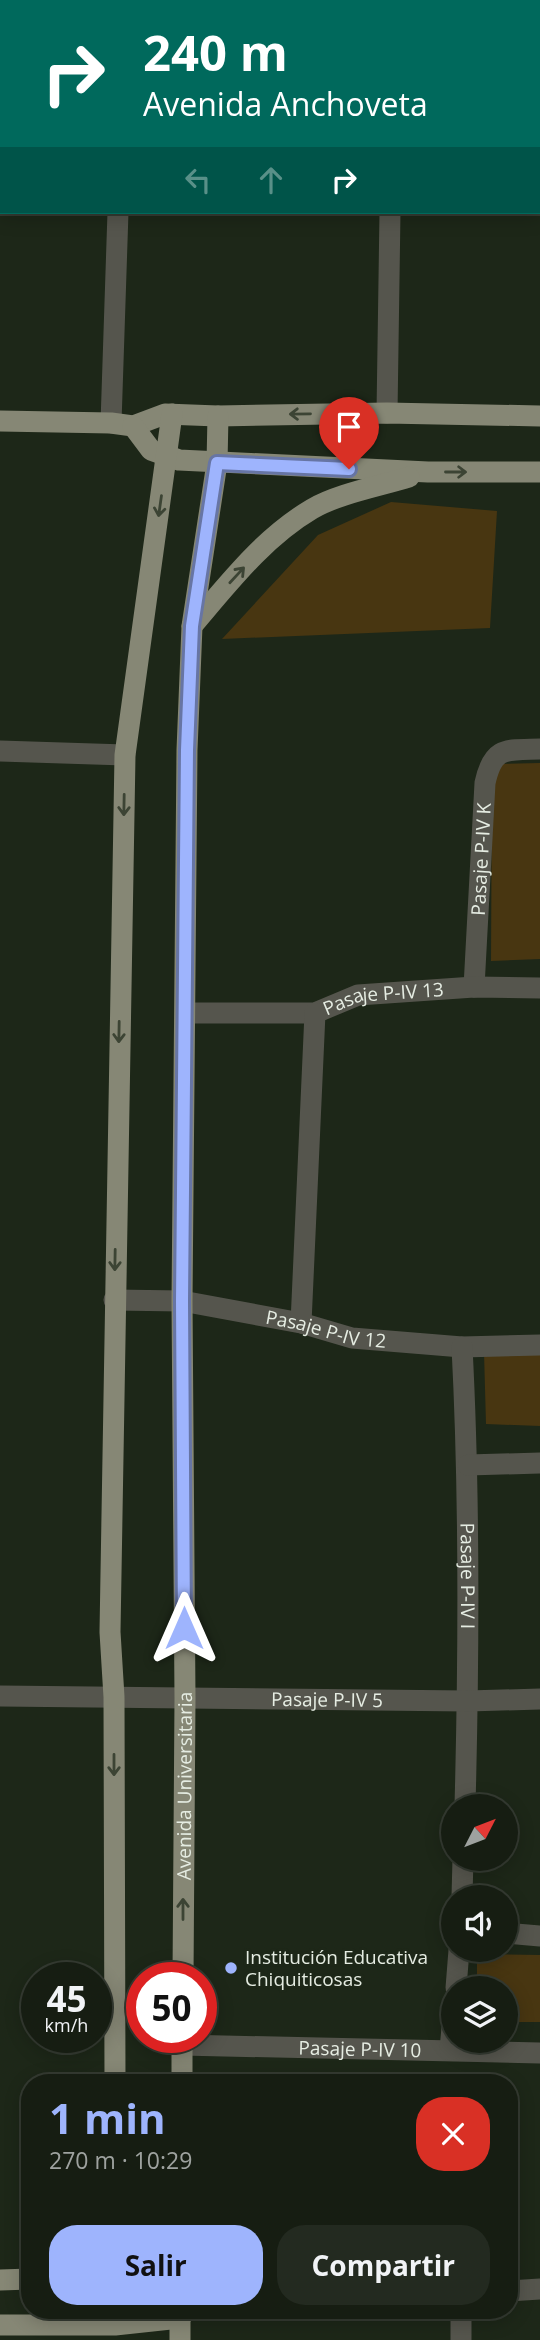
<!DOCTYPE html>
<html lang="es">
<meta charset="utf-8">
<style>
:root{--surface:#161d12;--page:#232a20;--text:#f1f3f6;--muted:#9ea29f;--line:#353b32;--accent:#9eb4fd}
body{margin:0;font-family:"Open Sans",sans-serif;background:var(--page);color:var(--text);height:100vh;display:flex;flex-direction:column;font-size:26px;white-space:nowrap}
*{box-sizing:border-box;margin:0}
p{font-size:23px;color:var(--muted)}
.icon{flex:none;width:38px;height:38px;fill:none;stroke:currentColor;stroke-width:2;stroke-linecap:round;stroke-linejoin:round}
.map{position:relative;flex:1;overflow:hidden}
.details{position:absolute;left:21px;top:2074px;width:497px;height:245px;display:flex;flex-direction:column;background:var(--surface);border-radius:28px;box-shadow:0 4px 18px #0003,0 0 0 2px var(--line)}
.details>*{flex:none}
.hud{position:absolute;left:0px;top:0px;width:541px;height:214px;box-shadow:0 4px 18px #0003,0 0 0 2px var(--line);background:#00695c;color:#fff;overflow:hidden}
.needle{width:46px;rotate:48deg}
.buttons{position:absolute;left:441px;top:1794px;display:grid;gap:14px}
.buttons a{display:grid;place-items:center;width:77px;height:77px;border-radius:50%;background:var(--surface);box-shadow:0 4px 18px #0003,0 0 0 2px var(--line);font-size:35px}
.speed{position:absolute;left:21px;top:1962px;display:flex;gap:14px;font-size:35px;font-weight:700;text-align:center}
.speed>*{display:grid;place-content:center;width:91px;height:91px;border-radius:50%;background:var(--surface);box-shadow:0 4px 18px #0003,0 0 0 2px var(--line);line-height:1}
.speed small{font-size:18px;font-weight:400}
.speed .limit{border:10px solid #d22;background:#fff;color:#111}
.pin{position:absolute;display:grid;place-items:center;width:60px;height:60px;color:#fff;margin:-72px -30px;border-radius:50% 50% 50% 0;rotate:-45deg;box-shadow:0 0 7px #0007}
.pin .icon{rotate:45deg}
.me{position:absolute;width:77px;margin:-38px;rotate:0deg;stroke-linejoin:round;filter:drop-shadow(0 0 5px #0008)}
.turn{display:flex;align-items:center;gap:24px;height:147px;padding:0 28px;font-size:32px}
.turn .icon{width:91px;height:91px;stroke-width:2.5}
.turn b{display:block;font-size:49px;line-height:60px}
.lanes{display:flex;align-items:center;height:66px;padding:0 28px;background:#0003;justify-content:center;gap:35px;direction:ltr}
.lanes .off{opacity:.35}
.round{display:grid;place-items:center;flex:none;width:74px;height:74px;border-radius:28px;background:var(--page)}
.overview{display:flex;align-items:center;justify-content:space-between;height:119px;padding:0 28px}
h1{font-size:42px;font-weight:700;line-height:52px;color:var(--accent)}
.primary-button{display:flex;gap:14px;margin-top:auto;padding:14px 28px}
.primary-button a{flex:1;height:80px;border-radius:28px;background:var(--accent);color:#111;font-size:28px;font-weight:700;line-height:80px;text-align:center}
.primary-button a+a{background:var(--page);color:var(--text)}
.map>svg:first-child{display:block}
.green{fill:#483611}
.lines{fill:none;stroke-linecap:round;stroke-linejoin:round}
.minor{stroke:#55554d;stroke-width:21}
.major{stroke:#868775;stroke-width:21}
.oneway{stroke:#3c4434}
.route-casing{stroke:#6775a4;stroke-width:18}
.route{stroke:#9eb4fd;stroke-width:12}
.poi-dot{fill:#9eb4fd;stroke:#1d2718;stroke-width:2.5}
.labels{text-anchor:middle;dominant-baseline:central;stroke-width:6;stroke-linejoin:round;paint-order:stroke}
.street-label{font-size:19px;fill:#e5ece2;stroke:#1d2718}
.poi-label{font-size:19px;fill:#e5ece2;stroke:#1d2718;text-anchor:start}
</style>
<div class="map">
<svg width="540" height="2340" viewBox="0 0 540 2340">
<rect width="100%" height="100%" fill="#1d2718"/>
<!-- green -->
<path class="green" d="M391 502 497 511 490 628 222 639 318 535Z
M540 763V959L491 961 492 764Z
M484 1352 540 1353V1426L486 1424Z
M477 1954 540 1955V2022H506V1988H477Z"/>
<g class="lines">
<!-- minor -->
<g class="minor">
<path d="M124 0V2"/>
<path d="M393 0V2"/>
<path d="M0 4H2"/>
<path d="M539 23H540"/>
<path d="M387 413 390 212"/>
<path d="M111 423 118 212"/>
<path d="M0 751 125 755"/>
<path id="s1" d="M474 987 485 783C493 746 506 750 540 749"/>
<path id="s2" d="M186 1013H315L358 995 474 987 540 988"/>
<path id="s3" d="M114 1300 182 1301 301 1323 352 1338 462 1347 540 1345"/>
<path d="M301 1323 315 1013"/>
<path id="s4" d="M462 1347C470 1500 469 1653 465 1806"/>
<path d="M468 1465 540 1463"/>
<path id="s5" d="M0 1696 468 1701 540 1699"/>
<path d="M462 1897 463 1858"/>
<path d="M506 1933 540 1936"/>
<path d="M456 1988 459 1950"/>
<path id="s6" d="M182 2045 540 2053"/>
<path d="M450 2050 453 2016"/>
<path d="M509 2291 540 2289"/>
<path d="M461 2340V2310"/>
</g>
<!-- major -->
<g class="major">
<path d="M0 421 111 423 133 426 165 414 218 416 387 413 540 416"/>
<path d="M133 426 151 450 179 460 428 472H540"/>
<path d="M192 626C228 584 263 538 312 509 337 494 380 486 409 477"/>
<path id="s7" d="M183 1978 185 1698 182 1301 187 750 192 626 217 463 218 416"/>
<path d="M115 2082 114 1697 110 1632 125 755 172 414"/>
<path d="M182 2082V2037"/>
<path d="M0 2280 30 2279"/>
<path d="M0 2325H115L180 2318 186 2310"/>
<path d="M180 2340V2310"/>
</g>
</g>
<!-- one-way arrows -->
<defs><path id="oneway-shaft" d="M-6 0H5M1.5-3L5.5 0L1.5 3" fill="none" stroke-width="1.6" stroke-linecap="round" stroke-linejoin="round" transform="scale(1.75)"/></defs>
<g class="oneway">
<use href="#oneway-shaft" transform="translate(300 414) rotate(179)"/>
<use href="#oneway-shaft" transform="translate(456 472)"/>
<use href="#oneway-shaft" transform="translate(160 506) rotate(98)"/>
<use href="#oneway-shaft" transform="translate(237 575) rotate(-47)"/>
<use href="#oneway-shaft" transform="translate(124 805) rotate(91)"/>
<use href="#oneway-shaft" transform="translate(119 1032) rotate(91)"/>
<use href="#oneway-shaft" transform="translate(115 1260) rotate(91)"/>
<use href="#oneway-shaft" transform="translate(114 1765) rotate(90)"/>
<use href="#oneway-shaft" transform="translate(183 1909) rotate(-90)"/>
</g>
<g class="lines">
<defs>
<path id="route" d="M184 1628 182 1301 187 750 192 626 217 463 349 469"/>
</defs>
<!-- route casing -->
<use href="#route" class="route-casing"/>
<!-- route -->
<use href="#route" class="route"/>
</g>
<!-- markers -->
<circle class="poi-dot" cx="231" cy="1968" r="7"/>
<g class="labels">
<!-- street labels -->
<g class="street-label">
<text stroke="none"><textPath href="#s1" startOffset="128">Pasaje P-IV K</textPath></text>
<text stroke="none"><textPath href="#s2" startOffset="200">Pasaje P-IV 13</textPath></text>
<text stroke="none"><textPath href="#s3" startOffset="215">Pasaje P-IV 12</textPath></text>
<text stroke="none"><textPath href="#s4" startOffset="229">Pasaje P-IV I</textPath></text>
<text stroke="none"><textPath href="#s5" startOffset="327">Pasaje P-IV 5</textPath></text>
<text stroke="none"><textPath href="#s7" startOffset="192">Avenida Universitaria</textPath></text>
<text stroke="none"><textPath href="#s6" startOffset="178">Pasaje P-IV 10</textPath></text>
</g>
<!-- poi labels -->
<g class="poi-label">
<text x="245" y="1957">Institución Educativa<tspan x="245" dy="22">Chiquiticosas</tspan></text>
</g>
</g>
</svg>
<div class="buttons">
<a><svg class="needle" viewBox="-14 -14 28 28"><path d="M0-13l5 13h-10z" fill="#e53935"/><path d="M0 13l5-13h-10z" fill="#9ea29f"/></svg></a>
<a><svg class="icon" aria-label="sound" viewBox="0 0 24 24"><path d="M4 9h4l5-4v14l-5-4H4zM17 9q2 3 0 6"/></svg></a>
<a><svg class="icon" aria-label="layers" viewBox="0 0 24 24"><path d="M12 4l9 5-9 5-9-5zM3 14l9 5 9-5"/></svg></a>
</div>
<div class="speed"><div>45<small>km/h</small></div><div class="limit">50</div></div>
<div class="pin" style="left:349px;top:469px;background:#d93025"><svg class="icon" aria-label="arrive" viewBox="0 0 24 24"><path d="M6 21V4h12l-3 4 3 4H6"/></svg></div>
<svg class="me" style="left:184px;top:1628px" viewBox="-20 -20 40 40"><path d="M0-17L14 15 0 8-14 15z" fill="#9eb4fd" stroke="#fff" stroke-width="4"/></svg>
<div class="hud">
<div class="turn"><svg class="icon" aria-label="right" viewBox="0 0 24 24"><path d="M7 20v-9h11M14 6l5 5-5 5"/></svg><div><b>240 m</b>Avenida Anchoveta</div></div>
<div class="lanes"><svg class="icon off" aria-label="left" viewBox="0 0 24 24"><path d="M17 20v-9H6M10 6l-5 5 5 5"/></svg><svg class="icon off" aria-label="ahead" viewBox="0 0 24 24"><path d="M12 20V5M6 11l6-6 6 6"/></svg><svg class="icon" aria-label="right" viewBox="0 0 24 24"><path d="M7 20v-9h11M14 6l5 5-5 5"/></svg></div>
</div>
<section class="details">
<div class="overview"><div><h1>1 min</h1><p>270 m · 10:29</p></div><a class="round" style="background:#d93025;color:#fff"><svg class="icon" aria-label="close" viewBox="0 0 24 24"><path d="M6 6l12 12M18 6L6 18"/></svg></a></div>
<div class="primary-button"><a>Salir</a><a>Compartir</a></div>
</section>
</div>
